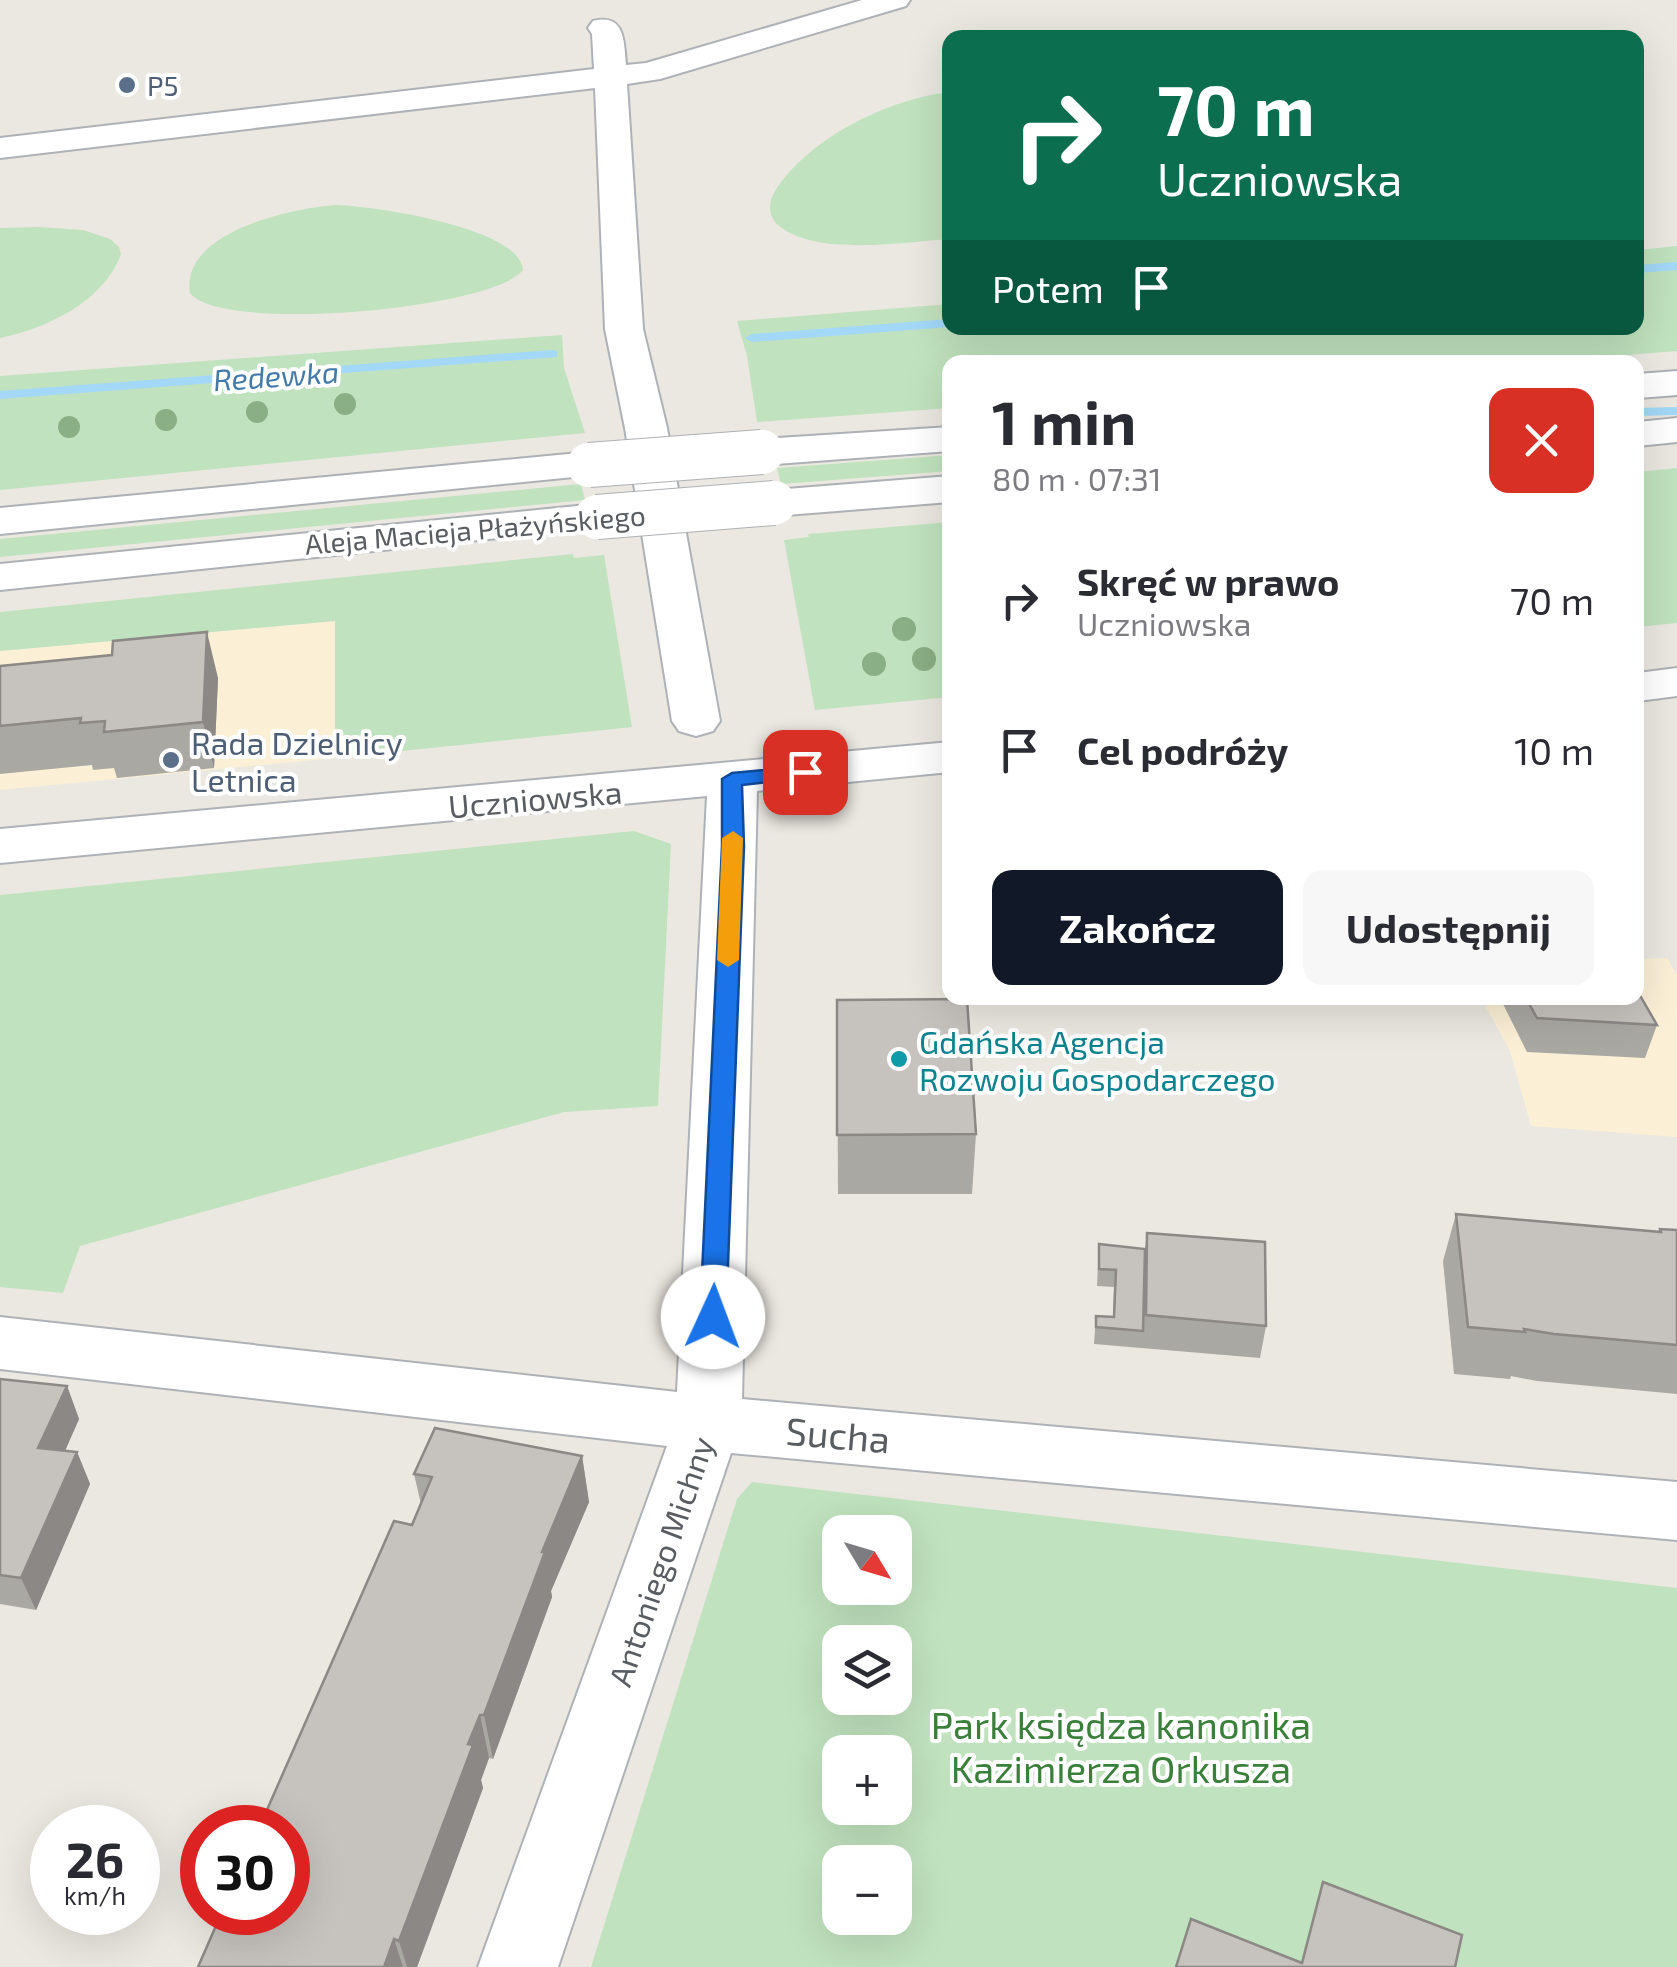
<!DOCTYPE html>
<html lang="pl">
<meta charset="utf-8">
<style>
:root{--surface:#fff;--page:#f7f7f7;--text:#2b2b33;--muted:#7c7c81;--accent:#111827}
body{margin:0;font-family:"Exo 2",sans-serif;background:var(--page);color:var(--text);height:100vh;display:flex;flex-direction:column;font-size:38px;white-space:nowrap}
*{box-sizing:border-box;margin:0}
p{font-size:32px;color:var(--muted)}
.icon{flex:none;width:55px;height:55px;fill:none;stroke:currentColor;stroke-width:2;stroke-linecap:round;stroke-linejoin:round}
.map{position:relative;flex:1;overflow:hidden}
.side{position:absolute;left:942px;top:355px;width:702px;height:650px;display:flex;flex-direction:column;background:var(--surface);border-radius:20px;box-shadow:0 10px 40px #0002}
.side>*{flex:none}
.banner{position:absolute;left:942px;top:30px;width:702px;height:305px;border-radius:20px;box-shadow:0 10px 40px #0002;background:#0b6e4f;color:#fff;overflow:hidden}
.needle{width:65px;rotate:128deg}
.tools{position:absolute;left:822px;top:1515px;display:grid;gap:20px}
.tools a{display:grid;place-items:center;width:90px;height:90px;border-radius:20px;background:var(--surface);box-shadow:0 10px 40px #0002;font-size:50px}
.speed{position:absolute;left:30px;top:1805px;display:flex;gap:20px;font-size:50px;font-weight:700;text-align:center}
.speed>*{display:grid;place-content:center;width:130px;height:130px;border-radius:50%;background:var(--surface);box-shadow:0 10px 40px #0002;line-height:1}
.speed small{font-size:25px;font-weight:400}
.speed .limit{border:15px solid #d22;background:#fff;color:#111}
.pin{position:absolute;display:grid;place-items:center;width:85px;height:85px;color:#fff;margin:-42px;border-radius:20px;box-shadow:0 5px 15px #0006}
.me{position:absolute;width:110px;margin:-55px;rotate:2deg;stroke-linejoin:round;filter:drop-shadow(0 0 8px #0008)}
.turn{display:flex;align-items:center;gap:35px;height:210px;padding:0 50px;font-size:45px}
.turn .icon{width:130px;height:130px;stroke-width:2.5}
.turn b{display:block;font-size:70px;line-height:85px}
.then{display:flex;align-items:center;height:95px;padding:0 50px;background:#0003;gap:20px;font-size:38px}
.round{display:grid;place-items:center;flex:none;width:105px;height:105px;border-radius:20px;background:var(--page)}
.summary{display:flex;align-items:center;justify-content:space-between;height:170px;padding:0 50px}
h1{font-size:60px;font-weight:700;line-height:75px}
.primary-button{display:flex;gap:20px;margin-top:auto;padding:20px 50px}
.primary-button a{flex:1;height:115px;border-radius:20px;background:var(--accent);color:#fff;font-size:40px;font-weight:700;line-height:115px;text-align:center}
.primary-button a+a{background:var(--page);color:var(--text)}
ul{padding:0;list-style:none}
li{display:flex;align-items:center;gap:30px;height:150px;padding:0 50px}
li div{flex:1}
li b{display:block;font-size:38px}
li em{font-style:normal}
.map>svg:first-child{display:block}
.commercial{fill:#fbf0d6}
.green{fill:#c0e2be;fill-rule:evenodd}
.lines{fill:none;stroke-linecap:round;stroke-linejoin:round}
.stream{fill:#a3d8f8;fill-rule:evenodd}
.street-casing{stroke:#aeb2b6;stroke-width:4}
.secondary-casing{stroke:#adb1b5;stroke-width:4}
.street{fill:#fff;fill-rule:evenodd}
.secondary{fill:#fff;fill-rule:evenodd}
.secondary-bridge-casing{stroke:#adb1b5;stroke-width:46;stroke-linecap:butt}
.secondary-bridge{stroke:#fff;stroke-width:44}
.tree{fill:#8aae85}
.wall{fill:#aaa8a3}
.shaded-wall{fill:#8b8885}
.building{fill:#c6c3be;stroke:#8b8885;stroke-width:2.5}
.route{fill:#1a73e8;stroke:#114b97;stroke-width:2.5}
.slow{fill:#f59e0b}
.service-dot{fill:#5c6f8a;stroke:#fff;stroke-width:4}
.culture-dot{fill:#0f9aa8;stroke:#fff;stroke-width:4}
.labels{text-anchor:middle;dominant-baseline:central;stroke-width:8;stroke-linejoin:round;paint-order:stroke}
.far-service-label{font-size:28px;fill:#4e5e75;stroke:#fff;text-anchor:start}
.far-street-label{font-size:28px;fill:#595d61;stroke:#fff}
.far-water-label{font-size:30px;font-style:italic;fill:#437aa8;stroke:#fff}
.service-label{font-size:32px;fill:#4e5e75;stroke:#fff;text-anchor:start}
.street-label{font-size:32px;fill:#595d61;stroke:#fff}
.culture-label{font-size:32px;fill:#0d838f;stroke:#fff;text-anchor:start}
.near-street-label{font-size:38px;fill:#595d61;stroke:#fff}
.near-park-label{font-size:38px;fill:#3a7f3a;stroke:#fff}
</style>
<div class="map">
<svg width="1677" height="1967" viewBox="0 0 1677 1967">
<rect width="100%" height="100%" fill="#ebe8e1"/>
<!-- commercial -->
<path class="commercial" d="M336 621 335 758 0 790V651Z
M1667 958 1677 975V1137L1531 1126 1510 1051 1481 998H1638V959Z"/>
<!-- green -->
<path class="green" d="M950 92V239C904 242 815 257 778 225 768 216 768 202 775 191 809 138 888 99 950 92Z
M336 205C372 206 520 227 523 270 494 309 221 334 190 293 180 232 292 208 336 205Z
M39 227 83 230 110 239 119 247 121 254C104 302 45 329 0 338V228Z
M1677 246V351L1539 362H950V408L757 422 747 356 737 321 950 304V328H1638V250Z
M562 335 564 368 585 433 0 490V376Z
M950 455V471L781 484 777 468Z
M1677 468V623L1638 627V472Z
M581 484 585 500 0 557V539Z
M950 522V697L815 710 784 540 809 537 808 534Z
M573 554 574 558 604 555 632 727 335 758V621L0 651V612Z
M634 831 671 844 658 1106 564 1112 80 1246 63 1293 0 1287V895Z
M752 1482 1677 1588V1967H591L737 1499ZM840 1532H895V1588H840ZM840 1642H895V1698H840ZM840 1752H895V1808H840ZM840 1862H895V1918H840Z"/>
<g class="lines">
<!-- stream -->
<path class="stream" d="M1677 262V270L1638 273V265Z
M950 319V327L752 342 745 338 752 334Z
M552 350 557 351V357L0 399V391Z
M1677 407V415L1638 416V408Z"/>
<defs>
<path id="street" d="M862 0H910L906 6 660 79 627 84 643 329 667 428 720 721 713 731 696 736 679 731 672 721 625 428 605 329 595 88 0 158V138L594 69 592 34 588 28 593 21C625 13 624 41 626 65L646 63Z
M1677 668V696L1638 701V673Z
M950 742V772L757 791 742 1399 1677 1482V1540L731 1453 558 1967H478L667 1446 0 1369V1317L677 1392 707 796 0 863V829Z"/>
<path id="secondary" d="M1677 371V395L1638 398V374Z
M1677 418V442L1638 446V422Z
M950 427V451L762 465 747 461 741 452 747 443 762 439Z
M589 452 604 456 610 465 604 474 0 534V508Z
M950 476V502L774 516 759 512 752 503 759 494 774 490Z
M597 504 612 508 619 517 612 526 0 590V564Z"/>
</defs>
<!-- street casing -->
<use href="#street" class="street-casing"/>
<!-- secondary casing -->
<use href="#secondary" class="secondary-casing"/>
<!-- street -->
<use href="#street" class="street"/>
<!-- secondary -->
<use href="#secondary" class="secondary"/>
<defs>
<path id="secondary-bridge" d="M589 465 762 452
M597 517 774 503"/>
</defs>
<!-- secondary-bridge casing -->
<use href="#secondary-bridge" class="secondary-bridge-casing"/>
<!-- secondary-bridge -->
<use href="#secondary-bridge" class="secondary-bridge"/>
</g>
<!-- trees -->
<g class="tree">
<circle cx="345" cy="404" r="11"/>
<circle cx="257" cy="412" r="11"/>
<circle cx="166" cy="420" r="11"/>
<circle cx="69" cy="427" r="11"/>
<circle cx="904" cy="629" r="12"/>
<circle cx="924" cy="659" r="12"/>
<circle cx="874" cy="664" r="12"/>
</g>
<!-- wall -->
<path class="wall" d="M0 666 218 678 214 768 117 778 114 768 93 770 92 765 0 774Z
M1500 998H1638L1657 1025 1645 1058 1527 1052Z
M837 1000 976 1134 972 1194H838Z
M1456 1214 1659 1232 1660 1229 1677 1230V1394L1537 1381 1511 1376 1510 1379 1454 1374 1443 1261Z
M1147 1233 1266 1326 1260 1358 1094 1344 1096 1316 1113 1317 1114 1287 1097 1286 1099 1244 1145 1249Z
M0 1379 67 1386 79 1419 65 1451 77 1452 90 1484 36 1610 0 1604Z
M582 1456 589 1502 551 1591 552 1597 493 1759 489 1758 481 1780 483 1788 417 1967H198L421 1504 414 1474Z"/>
<!-- shaded-wall -->
<path class="shaded-wall" d="M207 632 218 678 214 768 203 722Z
M67 1386 79 1419 52 1480 38 1448Z
M77 1452 90 1484 36 1610 21 1578Z
M582 1456 589 1502 551 1591 552 1597 493 1759 484 1715 542 1552Z
M480 1715 489 1758 481 1780 483 1788 417 1967H407L399 1941 468 1744Z
M394 1939 403 1967H384Z"/>
<!-- building -->
<path class="building" d="M207 632 203 722 104 732 105 721 80 723 81 718 0 726V666L112 655 113 641Z
M1638 992 1657 1025 1537 1018 1526 998H1638Z
M967 999 976 1134 837 1135V1000Z
M1456 1214 1661 1232 1660 1229 1677 1230V1345L1554 1334 1524 1329 1525 1332 1468 1327Z
M1147 1233 1265 1242 1266 1326 1146 1315Z
M1099 1244 1145 1249 1143 1331 1096 1327V1316L1114 1317 1116 1270 1099 1269Z
M0 1379 67 1386 38 1448 77 1452 21 1578 0 1575Z
M435 1428 582 1456 542 1552H545L484 1715H480L468 1744 473 1745 399 1941 394 1939 384 1967H198L222 1912H288V1828H259L394 1521 412 1525 432 1477 414 1474Z
M1323 1882 1462 1935 1455 1967H1176L1191 1919 1302 1963Z"/>
<!-- route -->
<path class="route" d="M805 766 815 772 812 777 742 785 744 846 726 1317 722 1325 713 1328 703 1325 700 1317 722 846V779L732 773Z"/>
<!-- slow -->
<path class="slow" d="M733 831 743 838 739 960 728 967 717 960 722 838Z"/>
<!-- markers -->
<g class="service-dot">
<circle cx="127" cy="85" r="10"/>
<circle cx="171" cy="760" r="10"/>
</g>
<circle class="culture-dot" cx="899" cy="1059" r="10"/>
<g class="labels">
<!-- far-service labels -->
<g class="far-service-label">
<text x="147" y="85">P5</text>
</g>
<!-- far-street labels -->
<g class="far-street-label">
<text transform="translate(475 529) rotate(-5)">Aleja Macieja Płażyńskiego</text>
</g>
<!-- far-water labels -->
<g class="far-water-label">
<text transform="translate(276 375) rotate(-4)">Redewka</text>
</g>
<!-- service labels -->
<g class="service-label">
<text x="191" y="742">Rada Dzielnicy<tspan x="191" dy="37">Letnica</tspan></text>
</g>
<!-- street labels -->
<g class="street-label">
<text transform="translate(535 798) rotate(-5)">Uczniowska</text>
<text transform="translate(660 1561) rotate(-71)">Antoniego Michny</text>
</g>
<!-- culture labels -->
<g class="culture-label">
<text x="919" y="1041">Gdańska Agencja<tspan x="919" dy="37">Rozwoju Gospodarczego</tspan></text>
</g>
<!-- near-street labels -->
<g class="near-street-label">
<text transform="translate(838 1434) rotate(5)">Sucha</text>
</g>
<!-- near-park labels -->
<g class="near-park-label">
<text x="1121" y="1724">Park księdza kanonika<tspan x="1121" dy="44">Kazimierza Orkusza</tspan></text>
</g>
</g>
</svg>
<div class="tools">
<a><svg class="needle" viewBox="-14 -14 28 28"><path d="M0-13l5 13h-10z" fill="#e53935"/><path d="M0 13l5-13h-10z" fill="#7c7c81"/></svg></a>
<a><svg class="icon" aria-label="layers" viewBox="0 0 24 24"><path d="M12 4l9 5-9 5-9-5zM3 14l9 5 9-5"/></svg></a>
<a>+</a>
<a>−</a>
</div>
<div class="speed"><div>26<small>km/h</small></div><div class="limit">30</div></div>
<div class="pin" style="left:805px;top:772px;background:#d93025"><svg class="icon" aria-label="arrive" viewBox="0 0 24 24"><path d="M6 21V4h12l-3 4 3 4H6"/></svg></div>
<svg class="me" style="left:713px;top:1317px" viewBox="-20 -20 40 40"><circle r="19" fill="#fff"/><path d="M0-13L10 11 0 6-10 11z" fill="#1a73e8"/></svg>
<div class="banner">
<div class="turn"><svg class="icon" aria-label="right" viewBox="0 0 24 24"><path d="M7 20v-9h11M14 6l5 5-5 5"/></svg><div><b>70 m</b>Uczniowska</div></div>
<div class="then">Potem<svg class="icon" aria-label="arrive" viewBox="0 0 24 24"><path d="M6 21V4h12l-3 4 3 4H6"/></svg></div>
</div>
<section class="side">
<div class="summary"><div><h1>1 min</h1><p>80 m · 07:31</p></div><a class="round" style="background:#d93025;color:#fff"><svg class="icon" aria-label="close" viewBox="0 0 24 24"><path d="M6 6l12 12M18 6L6 18"/></svg></a></div>
<ul>
<li><svg class="icon" aria-label="right" viewBox="0 0 24 24"><path d="M7 20v-9h11M14 6l5 5-5 5"/></svg><div><b>Skręć w prawo</b><p>Uczniowska</p></div><em>70 m</em></li>
<li><svg class="icon" aria-label="arrive" viewBox="0 0 24 24"><path d="M6 21V4h12l-3 4 3 4H6"/></svg><div><b>Cel podróży</b></div><em>10 m</em></li>
</ul>
<div class="primary-button"><a>Zakończ</a><a>Udostępnij</a></div>
</section>
</div>
